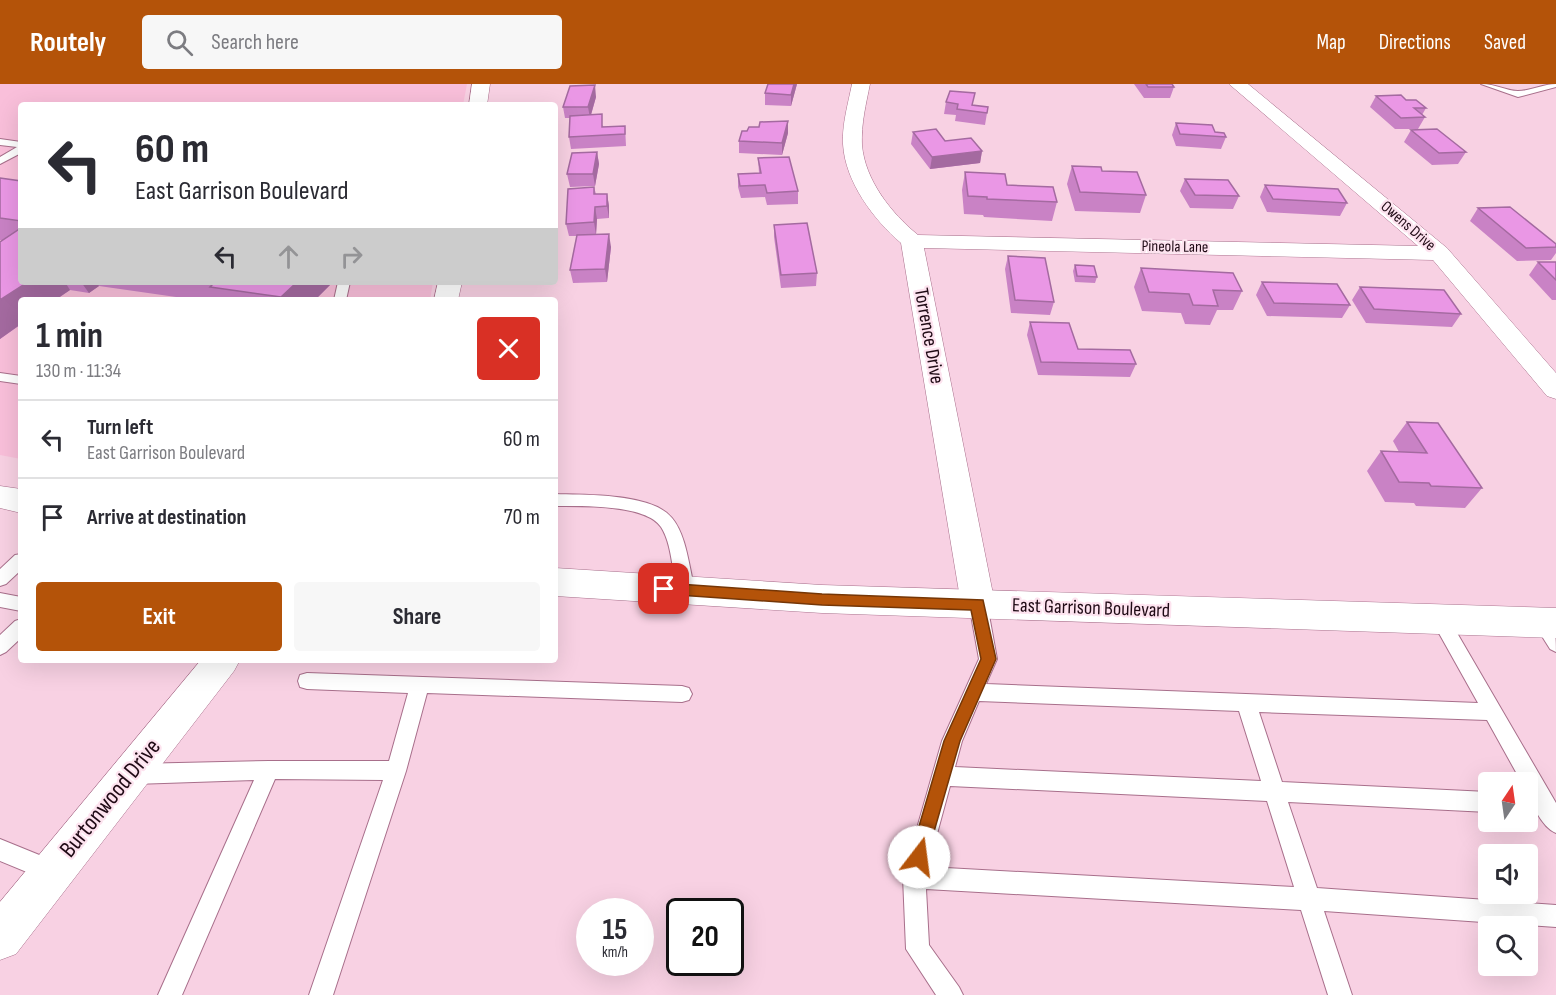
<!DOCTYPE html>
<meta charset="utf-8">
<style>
:root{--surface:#fff;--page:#f7f7f7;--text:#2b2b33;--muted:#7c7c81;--line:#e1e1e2;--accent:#b45309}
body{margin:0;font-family:"Sofia Sans Condensed",sans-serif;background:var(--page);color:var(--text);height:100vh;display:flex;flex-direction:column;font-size:22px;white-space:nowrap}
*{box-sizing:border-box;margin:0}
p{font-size:20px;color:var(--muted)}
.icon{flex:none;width:33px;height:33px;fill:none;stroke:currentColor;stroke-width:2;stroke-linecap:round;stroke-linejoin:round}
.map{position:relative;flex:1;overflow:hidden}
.sheet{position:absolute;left:18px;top:213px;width:540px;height:366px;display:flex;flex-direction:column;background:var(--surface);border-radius:6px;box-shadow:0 6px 24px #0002}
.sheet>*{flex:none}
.hud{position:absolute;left:18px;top:18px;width:540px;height:183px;border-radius:6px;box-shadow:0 6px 24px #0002;background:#fff;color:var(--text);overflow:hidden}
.needle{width:39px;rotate:13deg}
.tools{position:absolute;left:1478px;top:688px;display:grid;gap:12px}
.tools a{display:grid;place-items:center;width:60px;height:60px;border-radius:6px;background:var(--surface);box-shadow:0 6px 24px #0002;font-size:30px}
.speed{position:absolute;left:576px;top:814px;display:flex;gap:12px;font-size:30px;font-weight:700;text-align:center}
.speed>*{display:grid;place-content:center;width:78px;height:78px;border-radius:50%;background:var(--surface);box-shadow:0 6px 24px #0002;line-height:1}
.speed small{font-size:15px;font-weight:400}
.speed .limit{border:3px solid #111;border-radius:9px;background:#fff;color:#111}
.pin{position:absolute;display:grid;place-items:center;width:51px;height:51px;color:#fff;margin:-26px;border-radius:12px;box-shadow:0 3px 9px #0006}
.me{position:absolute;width:66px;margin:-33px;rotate:15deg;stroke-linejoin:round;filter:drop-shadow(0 0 4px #0008)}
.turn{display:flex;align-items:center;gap:21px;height:126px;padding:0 18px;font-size:27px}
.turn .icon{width:78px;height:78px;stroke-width:2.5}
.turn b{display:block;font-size:42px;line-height:51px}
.lanes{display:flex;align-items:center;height:57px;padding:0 18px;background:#0003;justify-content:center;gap:30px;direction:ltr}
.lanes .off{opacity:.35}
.round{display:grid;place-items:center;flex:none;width:63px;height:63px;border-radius:6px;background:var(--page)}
.overview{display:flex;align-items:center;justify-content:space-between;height:102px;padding:0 18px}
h1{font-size:36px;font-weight:700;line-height:45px}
.action{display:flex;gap:12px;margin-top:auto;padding:12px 18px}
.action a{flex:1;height:69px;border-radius:6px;background:var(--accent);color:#fff;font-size:24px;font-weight:700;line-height:69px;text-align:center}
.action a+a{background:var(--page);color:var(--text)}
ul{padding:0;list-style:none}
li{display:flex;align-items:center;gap:18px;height:78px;padding:0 18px;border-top:2px solid var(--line)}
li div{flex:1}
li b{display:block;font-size:22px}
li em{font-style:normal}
header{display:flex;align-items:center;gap:36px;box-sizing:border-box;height:84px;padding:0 30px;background:var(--accent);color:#fff}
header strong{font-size:28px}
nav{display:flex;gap:33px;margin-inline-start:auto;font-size:21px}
.search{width:420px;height:54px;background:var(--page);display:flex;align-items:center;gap:15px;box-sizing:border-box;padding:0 21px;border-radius:6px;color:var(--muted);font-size:22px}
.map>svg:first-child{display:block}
.built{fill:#f9bfda}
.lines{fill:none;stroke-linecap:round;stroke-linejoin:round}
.service-casing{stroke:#a86f8b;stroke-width:2}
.minor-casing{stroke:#a86f8b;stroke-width:1}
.secondary-casing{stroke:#a86f8b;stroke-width:1}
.service{fill:#fff;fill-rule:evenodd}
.minor{fill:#fff;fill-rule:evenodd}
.secondary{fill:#fff;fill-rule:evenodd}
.wall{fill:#c982c5}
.shaded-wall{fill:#a46aa0}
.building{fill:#ea97e5;stroke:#a46aa0;stroke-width:1.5}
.route{fill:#b45309;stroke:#753606;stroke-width:1.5}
.labels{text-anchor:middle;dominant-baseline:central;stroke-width:4.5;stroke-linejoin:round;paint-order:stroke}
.far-street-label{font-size:16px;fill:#1f0a15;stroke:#fde3ef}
.street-label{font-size:20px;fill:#1f0a15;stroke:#fde3ef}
.near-street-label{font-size:24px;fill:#1f0a15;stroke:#fde3ef}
</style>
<header>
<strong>Routely</strong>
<div class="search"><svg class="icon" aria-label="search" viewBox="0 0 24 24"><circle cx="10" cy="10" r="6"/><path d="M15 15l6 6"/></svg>Search here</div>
<nav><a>Map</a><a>Directions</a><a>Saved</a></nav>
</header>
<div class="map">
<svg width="1556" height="911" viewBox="0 0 1556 911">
<rect width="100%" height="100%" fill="#f8d1e3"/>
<!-- built -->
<path class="built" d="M0 0H467L463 21H21V198H433L430 216H21V375L0 371Z"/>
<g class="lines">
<defs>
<path id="service" d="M1481 0C1496 0 1507 7 1518 7 1531 7 1543 0 1556 0V3L1518 13Z
M0 55 21 58V69L0 80V73L17 63 0 61Z
M338 198H350L346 216H334Z
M0 289 21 292V300L0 297Z
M555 410C585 411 652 409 672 434 687 452 689 484 695 506L692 511 686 513 680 511 677 506C672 487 672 460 661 443 646 420 580 422 555 422Z
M21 470V486L6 500 0 502V485L15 471Z
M0 509 21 513V527L0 523Z
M978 513 984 515 987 520 997 575 986 600 1478 619 1431 535 1434 530 1440 528 1446 530 1556 719V749C1542 744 1527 714 1527 699H1522L1487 636 1259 628 1282 698 1488 708V728L1288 718 1317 804 1556 821V843L1324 827 1352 911H1328L1301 826 926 805 929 861 959 903 963 911H936L906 865 903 793 942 657 979 575 969 520 972 515ZM979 617 1239 627 1261 697 955 683 962 657ZM950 702 1267 717 1294 803 928 783Z
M1542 531C1556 536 1556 553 1556 568L1550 565 1533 538 1536 533Z
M21 535V554L6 568 0 571V551L15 537Z
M307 589 682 602 689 604 692 610 689 616 682 618 427 609 406 687 333 911H309L383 696 275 695 182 911H158L254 696 134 700 127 697 124 690 127 683 134 680 269 677H389L408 609 307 605 300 603 298 597 300 591Z
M0 755 59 779 62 787 59 795 51 798 0 777Z"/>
<path id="minor" d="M472 0H490L487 21H469Z
M852 0H870C866 20 861 40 862 61 865 96 891 129 918 151L1418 162 1229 0H1248L1447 164 1556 289V315L1547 312 1433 176 924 164 995 520 990 530 978 533 966 530 961 520 901 159C874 136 845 98 843 60 842 40 848 20 852 0Z
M438 198H462L458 216H434Z
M201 576H240L234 587 16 870 0 876V818Z"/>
<path id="secondary" d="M0 402 21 405V429L0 424Z
M555 484 822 501 1556 524V554L822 529 555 512Z"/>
</defs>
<!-- service casing -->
<use href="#service" class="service-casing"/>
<!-- minor casing -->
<use href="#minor" class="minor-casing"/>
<!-- secondary casing -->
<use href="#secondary" class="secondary-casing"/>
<!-- service -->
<use href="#service" class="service"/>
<!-- minor -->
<use href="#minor" class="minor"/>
<!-- secondary -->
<use href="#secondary" class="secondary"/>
</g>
<!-- wall -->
<path class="wall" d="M797 0 791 22 765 21V9Z
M1134 0H1172L1174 3 1170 14H1144Z
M1376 12 1406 16 1426 24 1422 31 1425 33 1418 45H1395L1370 23Z
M596 13 591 31 604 43 625 42 626 62 571 65 569 53 570 34H565L563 23Z
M946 18 988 23 985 41 955 37 956 31 944 30Z
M788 37V49L782 71 739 69V57L747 47 759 43Z
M1176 39 1215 48 1226 53 1221 65 1176 62 1172 51Z
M1411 46 1466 68 1458 80 1432 81 1404 58Z
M913 48 982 67 980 79 930 85 911 60Z
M597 68 599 80 595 102 570 103 567 90Z
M758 74 798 107V120L767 121 765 113 741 114 738 103V90L759 89Z
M1072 82 1102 87 1146 111 1140 129 1075 127 1067 100Z
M965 88 1057 118 1052 137 984 133 983 131 964 130 962 106Z
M0 94 21 97V198H333L315 216H197L99 202 89 209 70 206 0 255V158L2 156H0Z
M1185 95 1239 112 1233 125 1190 124 1180 107Z
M1265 101 1347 119 1340 132 1267 128 1260 113Z
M594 103 596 110H607L609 122V134L597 135 596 150 611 163 607 198 573 199 570 186 577 152H569L566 140Z
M1478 124 1556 160V169L1551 176 1517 177 1470 137Z
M774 141 817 189 816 202 781 204 774 153Z
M1008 172 1054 218 1050 231 1011 229 1005 185Z
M1538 178H1556V216H1552L1529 191Z
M1075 181 1097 193 1095 199 1075 198 1073 187Z
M1141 184 1242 207 1233 226H1217L1210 241 1185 240 1181 229 1142 227 1134 203Z
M1262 198 1350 221 1342 234 1267 232 1256 211Z
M1360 203 1461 230 1452 243 1366 239 1352 216Z
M1030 238 1078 265 1136 280 1130 293 1038 291 1027 251Z
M1407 338 1482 404 1465 424 1416 422 1414 419 1385 418 1367 387 1381 367 1399 368 1393 357Z"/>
<!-- shaded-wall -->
<path class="shaded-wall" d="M794 0H797L791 22V11Z
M595 1 596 13 590 34 588 23Z
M788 37V49L782 71V59Z
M982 67 980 79 930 85 932 73Z
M597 68 599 80 595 102 593 90Z
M607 110 609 122V134L607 122Z
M595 123 597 135 596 151 594 138Z
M609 150 611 163 607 198 605 185Z
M28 198H65L70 206 55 216H21V240L0 255V216Z
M81 198H96L99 202 89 209Z
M297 198H333L315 216H283L281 213Z"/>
<!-- building -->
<path class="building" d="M768 0H794L791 11 765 9Z
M1146 0H1172L1174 3H1148Z
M595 1 588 23H563L570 2Z
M950 7 975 9 972 21 988 23 987 29 957 25 958 20 946 18Z
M1401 11 1406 16H1416L1426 24H1414L1425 33 1401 34 1376 12Z
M602 30V43L625 42V50L569 53 570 32Z
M788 37 782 59 739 57 742 47H747L749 43H759L760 38Z
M1176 39 1212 41 1215 48 1224 49 1226 53 1180 50Z
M936 45 945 57 971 54 982 67 932 73 913 48Z
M1437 45 1466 68 1439 69 1411 46Z
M597 68 593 90H567L572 69Z
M789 73 798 107 767 109 765 101 740 102 738 90 761 89 758 74Z
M1072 82 1101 83 1102 87 1137 88 1146 111 1080 108Z
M965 88 1005 90 1007 101 1053 103 1057 118 987 115V113L968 112Z
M0 94 21 97V137L0 134Z
M1185 95 1228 96 1239 112 1195 111Z
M1265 101 1338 105 1347 119 1273 115Z
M594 103V110H607V122L595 123 594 138 566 140 568 105Z
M1510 123 1556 160V163L1526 164 1478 124Z
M807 139 817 189 781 191 774 141Z
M21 144V198H28L0 216V158Z
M609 150 605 185 570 186 577 151Z
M1008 172 1045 174 1054 218 1015 216Z
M1538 178H1556V196Z
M1075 181 1094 182 1097 193 1077 192Z
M1141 184 1233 189 1242 207 1213 206 1218 222 1193 221 1189 210 1149 208Z
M215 198H297L281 213 210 203Z
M1262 198 1337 200 1350 221 1274 219Z
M1360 203 1444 206 1461 230 1374 225Z
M1030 238 1069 239 1078 265 1130 266 1136 280 1041 278Z
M1407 338 1438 339 1482 404 1431 402 1429 399 1399 398 1381 367 1427 369Z"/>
<!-- route -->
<path class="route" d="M664 499 822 510 983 516 996 575 960 657 925 779 919 782 913 779 910 773 944 657 981 575 971 526 822 521 664 510 659 509 657 505 659 501Z"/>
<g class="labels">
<!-- far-street labels -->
<g class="far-street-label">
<text transform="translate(1408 142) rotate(41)">Owens Drive</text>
<text transform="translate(1175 163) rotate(1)">Pineola Lane</text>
</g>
<!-- street labels -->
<g class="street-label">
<text transform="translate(929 252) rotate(80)">Torrence Drive</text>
<text transform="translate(1091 524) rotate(2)">East Garrison Boulevard</text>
</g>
<!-- near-street labels -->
<g class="near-street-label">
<text transform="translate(110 714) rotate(-51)">Burtonwood Drive</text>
</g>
</g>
</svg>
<div class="tools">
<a><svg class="needle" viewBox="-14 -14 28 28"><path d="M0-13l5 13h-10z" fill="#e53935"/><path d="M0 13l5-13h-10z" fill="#7c7c81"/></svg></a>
<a><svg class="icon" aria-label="sound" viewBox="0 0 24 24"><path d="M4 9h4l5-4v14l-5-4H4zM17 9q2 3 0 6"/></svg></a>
<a><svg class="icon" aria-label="search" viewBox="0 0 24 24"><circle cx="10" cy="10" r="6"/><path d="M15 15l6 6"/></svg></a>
</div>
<div class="speed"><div>15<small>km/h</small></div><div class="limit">20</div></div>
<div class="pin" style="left:664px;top:505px;background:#d93025"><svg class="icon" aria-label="arrive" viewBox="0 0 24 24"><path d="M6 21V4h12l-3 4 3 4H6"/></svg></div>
<svg class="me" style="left:919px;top:773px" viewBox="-20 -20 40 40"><circle r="19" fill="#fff"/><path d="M0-13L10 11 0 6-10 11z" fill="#b45309"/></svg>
<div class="hud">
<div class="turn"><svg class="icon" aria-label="left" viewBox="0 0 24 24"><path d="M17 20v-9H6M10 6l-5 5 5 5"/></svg><div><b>60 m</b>East Garrison Boulevard</div></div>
<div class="lanes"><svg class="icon" aria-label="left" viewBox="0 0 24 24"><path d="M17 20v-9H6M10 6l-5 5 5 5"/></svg><svg class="icon off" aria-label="ahead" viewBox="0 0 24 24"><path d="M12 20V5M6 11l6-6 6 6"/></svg><svg class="icon off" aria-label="right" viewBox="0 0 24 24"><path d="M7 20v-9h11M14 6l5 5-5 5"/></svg></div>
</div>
<section class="sheet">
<div class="overview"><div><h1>1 min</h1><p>130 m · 11:34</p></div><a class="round" style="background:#d93025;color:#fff"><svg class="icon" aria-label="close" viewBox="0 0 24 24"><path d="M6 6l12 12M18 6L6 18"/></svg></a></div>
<ul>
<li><svg class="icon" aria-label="left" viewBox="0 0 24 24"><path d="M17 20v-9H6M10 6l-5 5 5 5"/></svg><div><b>Turn left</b><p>East Garrison Boulevard</p></div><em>60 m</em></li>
<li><svg class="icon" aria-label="arrive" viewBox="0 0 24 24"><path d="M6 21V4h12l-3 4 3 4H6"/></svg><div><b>Arrive at destination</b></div><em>70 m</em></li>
</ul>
<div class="action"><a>Exit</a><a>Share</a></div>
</section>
</div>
